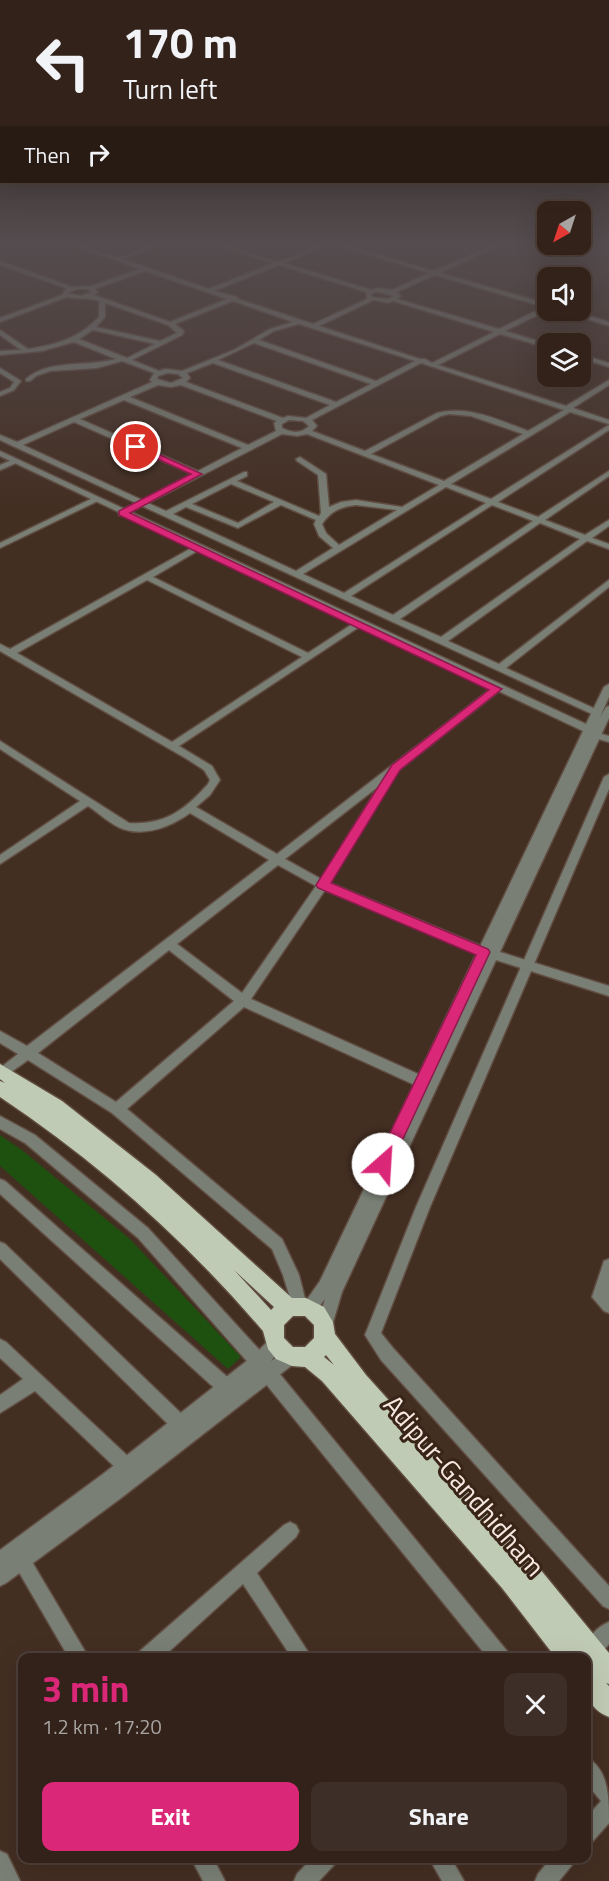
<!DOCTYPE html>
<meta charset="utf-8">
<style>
:root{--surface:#32221a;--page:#3d2f27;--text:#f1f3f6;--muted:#a8a4a2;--line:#4d3f39;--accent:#db2777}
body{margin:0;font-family:"Titillium Web",sans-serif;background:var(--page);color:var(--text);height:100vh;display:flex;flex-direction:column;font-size:22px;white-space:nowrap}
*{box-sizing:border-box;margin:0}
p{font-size:20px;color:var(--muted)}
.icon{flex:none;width:33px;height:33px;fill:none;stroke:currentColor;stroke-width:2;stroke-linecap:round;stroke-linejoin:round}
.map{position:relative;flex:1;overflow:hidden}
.sheet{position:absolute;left:18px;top:1653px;width:573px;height:210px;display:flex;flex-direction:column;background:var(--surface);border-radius:12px;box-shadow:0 6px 24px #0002,0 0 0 2px var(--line)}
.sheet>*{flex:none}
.banner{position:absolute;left:0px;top:0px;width:609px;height:183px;box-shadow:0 6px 24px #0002,0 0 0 2px var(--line);background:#32221a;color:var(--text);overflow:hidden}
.needle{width:39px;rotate:219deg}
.fabs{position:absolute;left:537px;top:201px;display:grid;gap:12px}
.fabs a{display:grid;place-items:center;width:54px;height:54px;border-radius:12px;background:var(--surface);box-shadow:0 6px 24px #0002,0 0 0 2px var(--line);font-size:30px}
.pin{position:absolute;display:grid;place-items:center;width:51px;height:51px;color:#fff;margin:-26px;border:3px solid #fff;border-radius:50%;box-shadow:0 2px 6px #0007}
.me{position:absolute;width:66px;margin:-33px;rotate:26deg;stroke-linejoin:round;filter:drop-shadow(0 0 4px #0008)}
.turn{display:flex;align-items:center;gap:21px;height:126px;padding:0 24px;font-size:27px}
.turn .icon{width:78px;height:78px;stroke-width:2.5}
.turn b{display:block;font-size:42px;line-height:51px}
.then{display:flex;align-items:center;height:57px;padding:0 24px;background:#0003;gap:12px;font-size:22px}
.round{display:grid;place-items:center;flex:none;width:63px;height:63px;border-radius:12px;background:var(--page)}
.head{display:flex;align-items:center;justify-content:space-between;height:102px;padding:0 24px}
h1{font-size:36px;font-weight:700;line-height:45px;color:var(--accent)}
.action{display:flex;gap:12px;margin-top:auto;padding:12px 24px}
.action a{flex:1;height:69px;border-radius:12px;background:var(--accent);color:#fff;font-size:24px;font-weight:700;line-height:69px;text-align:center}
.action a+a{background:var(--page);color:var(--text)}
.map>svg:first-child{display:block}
.green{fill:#1e500f}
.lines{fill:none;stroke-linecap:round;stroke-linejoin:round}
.minor-casing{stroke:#604c41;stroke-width:3}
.tertiary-casing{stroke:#604c41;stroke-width:3}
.primary-casing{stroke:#604c41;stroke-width:3}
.minor{fill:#7a7f75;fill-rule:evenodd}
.tertiary{fill:#7a7f75;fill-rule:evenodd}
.primary{fill:#c0cbb5;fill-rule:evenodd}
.route{fill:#db2777;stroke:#8e194d;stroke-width:1.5}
.labels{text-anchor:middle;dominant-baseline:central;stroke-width:6;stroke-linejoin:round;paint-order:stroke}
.near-street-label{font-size:27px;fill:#f7e9e1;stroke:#392418}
</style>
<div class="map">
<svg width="609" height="1881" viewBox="0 0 609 1881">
<rect width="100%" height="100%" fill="#432e22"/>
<!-- green -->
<path class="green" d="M0 1135 22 1150 130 1239 241 1357 228 1369 0 1166Z"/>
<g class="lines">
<defs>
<path id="minor" d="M76 246C90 246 107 258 118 257 132 255 142 246 156 246L122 259 209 289 273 263 221 246C238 246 268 263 280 261 296 258 308 246 324 246L284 263 371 290 377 288 392 290 429 273 339 246H348L434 271 490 246H497L440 273 548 304V310L505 331 548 344V348L500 334 438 365 566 406 609 380V385L573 408 609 420V424L570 412 451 484 491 499 609 425V430L498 502 538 517 609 471V476L545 520 585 535 609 520V526L592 538 609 544V549L587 541 448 641 499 664 609 580V587L506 668 600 711V715H594L142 506 125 515H119V511L136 503 0 440V435L17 442 152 382 150 380 154 373 122 361 97 368 50 371 36 376 30 381H26V379C48 359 88 367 116 359L74 342 42 351 0 355V351L21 350 0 335V330L28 349C56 345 79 338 99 317V301C88 297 78 300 67 297L0 322V318L62 295 66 288 0 265V261L72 287 91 286 140 269ZM279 265 366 292 367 299 313 324 238 299 237 297 214 291ZM145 271 227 299 170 322 94 295 98 292 95 289ZM435 275 544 307 499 329 397 299 401 296 397 292ZM77 289H87L91 292 81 296 68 293ZM377 292 394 296 388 299 372 297 371 294ZM374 300 389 303 393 301 494 332 432 363 425 359H420L319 326ZM233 301 293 322 270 329 234 350 182 371 165 369 159 371 132 360 182 335 184 331 175 324ZM105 303 168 325 177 333 160 341 96 327 105 317ZM299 324 415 361 376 381 259 340 274 331ZM93 330 155 344 127 358 79 339ZM254 343 371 384 336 402 218 360ZM213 363 330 405 306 418 288 416 283 418 186 382 190 378 187 373ZM421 363 564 410 528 431C498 420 469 405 437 413L365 451 312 431 317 426 312 420ZM168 373 178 374 183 378 171 383 157 379 158 376ZM158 385 171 387 181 385 277 421 274 423 276 431 248 445 130 397ZM124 400 242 448 198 471 80 419ZM449 414 471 416 523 434 444 481 371 454 441 416ZM289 420 303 421 309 426C301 434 292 433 282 428V424ZM74 422 192 474 142 500 23 445ZM282 434 297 436 307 434 439 485 402 507 356 500 341 502 329 507 326 474 300 457 296 459 297 461 318 475 321 513 319 516 237 481 247 476V472H244L166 511 148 503ZM231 484 274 502 238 523 192 504ZM446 487 486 503 344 593 303 574ZM281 505 316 520 314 524 319 536 333 548 296 571 173 514 186 507 238 528ZM356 505 397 510 339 545 326 533 322 524C331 511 340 507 356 505ZM492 505 533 521 393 615 351 596ZM540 523 580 539 441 637 400 619Z
M560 310H571L609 322V326Z
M580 354 609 363V367L580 358Z
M0 368 21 381 14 390 0 396V392L10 388 14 382 0 373Z
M14 459 21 461 0 470V465Z
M95 497 102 499 0 548V543Z
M197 545 204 547 153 577 308 653 357 621 360 620 365 623 179 746 212 766 220 780 210 795 196 807 277 854 496 685H502L504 687 394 774 395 776 330 883 488 949 490 952 488 955H480L325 890 251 999 427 1078 429 1082 427 1086 422 1088 417 1086 244 1007 127 1109 282 1239 299 1275 307 1306 304 1311 299 1313 294 1311 283 1275 272 1249 112 1113 28 1060 0 1080V1068L18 1054 0 1043V1031L27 1046 269 860 190 813C172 826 146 837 123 829 111 825 99 813 88 806L0 864V855L80 801 0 749V741L129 823C165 825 185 810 208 784L210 780 204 770 187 759 0 651V644L10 649ZM147 580 302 657 172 742 17 653ZM379 786 321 879 285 859ZM278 865 316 886 242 993 177 944ZM169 950 234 1001 116 1102 38 1053Z
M595 732 609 736V742L591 737V733Z
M609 774V789L430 1207 381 1333 393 1348 609 1586V1609L603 1606 381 1360 365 1335 416 1207 604 777Z
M0 1116 35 1135 148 1228 265 1356 507 1651 509 1658H488L253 1368 138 1238 25 1143 0 1129Z
M0 1179 5 1181 233 1382 235 1388 233 1394 227 1396 221 1394 0 1194Z
M0 1242 5 1244 186 1418 188 1424 186 1430 180 1432 174 1430 0 1259Z
M609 1259V1313L604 1311 592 1297 604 1261Z
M0 1339 6 1342 132 1460 134 1466 132 1472 126 1474 120 1472 35 1391 0 1413V1395L23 1379 0 1358Z
M290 1522 296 1525 299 1531 296 1537 257 1573 312 1658H292L243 1584 162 1658H138L140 1651 284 1525Z
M19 1547 25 1550 89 1658H69L13 1562 10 1556 13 1550Z
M609 1622V1644L598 1657 591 1659 584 1657 582 1650C586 1639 598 1626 609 1622Z
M586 1757C609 1769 609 1798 609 1823L593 1841 586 1844V1818L601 1801 586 1783Z
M0 1851 7 1854 20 1881H0Z
M191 1858H213L225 1881H203Z
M312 1858H337L334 1865 319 1881H294L297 1874Z
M429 1858H451L464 1881H442Z
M551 1858H575L572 1865 559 1881H535L538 1874Z"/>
<path id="tertiary" d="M0 451 586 724 604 687 609 684V697L600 717 606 707 609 706V718L500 952 609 986V996L496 960 342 1292 331 1329 325 1332 319 1329 317 1324 325 1299 314 1313 309 1315 304 1313 301 1308 320 1281 583 731 0 456Z
M276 1336 282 1339 284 1344 271 1361 290 1348 296 1350 298 1356 296 1362 121 1498 6 1583 0 1586V1550L103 1474 253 1356 270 1339Z"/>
<path id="primary" d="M0 1064 62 1101 156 1175 292 1298H306L324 1307 333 1322 335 1334 366 1375 530 1557 609 1653V1684L606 1683 609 1686V1717C584 1707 586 1688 586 1665L590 1667 586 1658H556L502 1588 322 1381 305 1367 292 1366 276 1359 268 1349 263 1331C186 1241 99 1163 0 1097V1081L5 1083 0 1079ZM234 1270 274 1307 271 1310ZM293 1316H305L314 1325V1338L305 1347H293L284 1338V1325ZM326 1355 334 1365 324 1357Z"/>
</defs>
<!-- minor casing -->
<use href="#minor" class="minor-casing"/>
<!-- tertiary casing -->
<use href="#tertiary" class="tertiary-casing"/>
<!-- primary casing -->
<use href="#primary" class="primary-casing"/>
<!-- minor -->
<use href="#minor" class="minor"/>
<!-- tertiary -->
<use href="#tertiary" class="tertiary"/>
<!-- primary -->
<use href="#primary" class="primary"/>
</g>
<!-- sky -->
<linearGradient id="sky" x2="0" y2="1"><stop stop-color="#251913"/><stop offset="0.48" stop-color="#554c4f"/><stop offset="1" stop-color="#554c4f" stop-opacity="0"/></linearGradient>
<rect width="609" height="510" fill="url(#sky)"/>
<!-- route -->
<path class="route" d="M136 444 202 474 130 513 502 689 400 770 331 883 488 949 490 952 389 1169 383 1171 377 1169 375 1164 476 955 318 888 316 885 392 765 489 690 119 515V511L191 474 133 448V445Z"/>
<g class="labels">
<!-- near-street labels -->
<g class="near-street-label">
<text transform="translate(465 1485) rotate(49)">Adipur-Gandhidham</text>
</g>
</g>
</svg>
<div class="fabs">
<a><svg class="needle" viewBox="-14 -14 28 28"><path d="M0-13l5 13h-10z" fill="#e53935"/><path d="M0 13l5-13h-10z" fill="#a8a4a2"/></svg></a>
<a><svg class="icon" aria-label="sound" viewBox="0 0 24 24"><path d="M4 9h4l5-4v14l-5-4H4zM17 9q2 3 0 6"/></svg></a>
<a><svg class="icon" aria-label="layers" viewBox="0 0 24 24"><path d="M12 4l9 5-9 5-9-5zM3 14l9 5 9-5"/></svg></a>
</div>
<div class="pin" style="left:136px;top:447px;background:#d93025"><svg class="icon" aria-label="arrive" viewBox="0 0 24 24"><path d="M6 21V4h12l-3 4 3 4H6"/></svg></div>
<svg class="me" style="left:383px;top:1164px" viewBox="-20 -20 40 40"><circle r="19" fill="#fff"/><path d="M0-13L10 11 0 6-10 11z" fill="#db2777"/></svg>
<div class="banner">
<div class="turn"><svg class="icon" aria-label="left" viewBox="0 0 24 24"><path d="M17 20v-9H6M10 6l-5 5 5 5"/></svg><div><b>170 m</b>Turn left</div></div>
<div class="then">Then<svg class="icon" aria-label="right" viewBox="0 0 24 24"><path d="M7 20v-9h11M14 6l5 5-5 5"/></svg></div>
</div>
<section class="sheet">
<div class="head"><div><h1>3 min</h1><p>1.2 km · 17:20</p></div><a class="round"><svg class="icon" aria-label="close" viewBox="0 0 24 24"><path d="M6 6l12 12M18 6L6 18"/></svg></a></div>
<div class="action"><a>Exit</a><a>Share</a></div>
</section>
</div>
